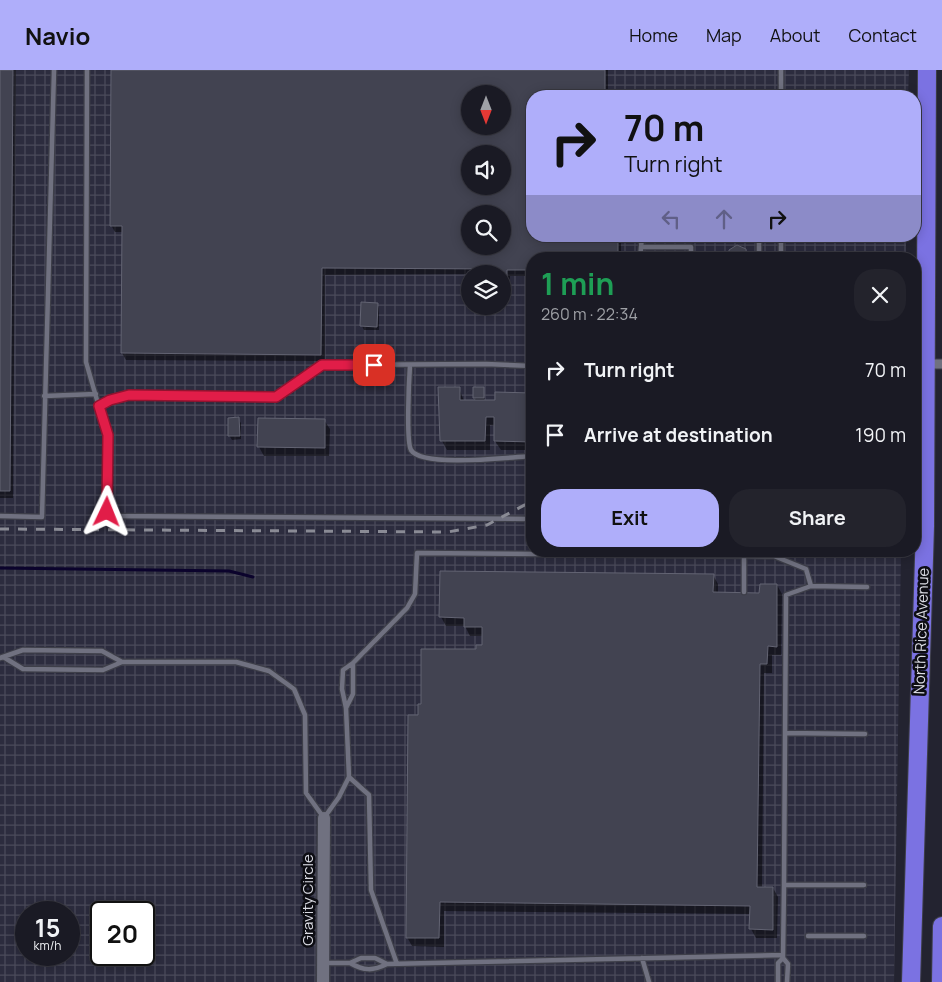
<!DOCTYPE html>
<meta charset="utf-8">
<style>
:root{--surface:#1a1a24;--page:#23232c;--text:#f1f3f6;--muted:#9fa1a6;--line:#383841;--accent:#afaefa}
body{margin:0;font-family:Manrope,sans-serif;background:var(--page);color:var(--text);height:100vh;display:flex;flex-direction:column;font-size:19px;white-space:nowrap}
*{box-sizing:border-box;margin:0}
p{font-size:16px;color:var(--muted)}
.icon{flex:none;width:28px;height:28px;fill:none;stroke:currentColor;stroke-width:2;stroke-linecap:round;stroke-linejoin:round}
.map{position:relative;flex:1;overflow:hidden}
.panel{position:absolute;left:526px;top:182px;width:395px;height:305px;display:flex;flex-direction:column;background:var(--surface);border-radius:20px;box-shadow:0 2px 12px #0003,0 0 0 1px var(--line)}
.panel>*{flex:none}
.banner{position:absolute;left:526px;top:20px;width:395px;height:152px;border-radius:20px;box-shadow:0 2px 12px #0003,0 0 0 1px var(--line);background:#afaefa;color:#111;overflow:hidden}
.needle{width:32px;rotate:180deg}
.fabs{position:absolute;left:461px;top:15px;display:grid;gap:10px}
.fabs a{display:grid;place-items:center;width:50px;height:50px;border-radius:50%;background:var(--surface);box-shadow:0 2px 12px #0003,0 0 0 1px var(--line);font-size:25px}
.speed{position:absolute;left:15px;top:831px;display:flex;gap:10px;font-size:25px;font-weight:700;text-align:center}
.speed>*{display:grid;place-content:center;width:65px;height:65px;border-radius:50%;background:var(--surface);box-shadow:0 2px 12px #0003,0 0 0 1px var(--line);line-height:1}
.speed small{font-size:12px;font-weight:400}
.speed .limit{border:2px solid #111;border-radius:8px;background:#fff;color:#111}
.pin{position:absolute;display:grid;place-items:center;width:42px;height:42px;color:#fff;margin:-21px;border-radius:10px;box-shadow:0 2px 8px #0006}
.me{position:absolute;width:55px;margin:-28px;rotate:2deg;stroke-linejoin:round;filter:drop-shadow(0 0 4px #0008)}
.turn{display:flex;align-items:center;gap:18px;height:105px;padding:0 15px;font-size:22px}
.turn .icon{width:65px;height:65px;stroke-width:2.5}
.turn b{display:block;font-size:35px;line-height:42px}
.lanes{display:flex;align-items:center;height:48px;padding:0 15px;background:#0003;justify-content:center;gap:25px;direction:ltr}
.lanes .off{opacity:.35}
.round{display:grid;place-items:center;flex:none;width:52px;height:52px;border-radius:20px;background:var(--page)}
.overview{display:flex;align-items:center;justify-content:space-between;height:85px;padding:0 15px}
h1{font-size:30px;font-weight:700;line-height:38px;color:#1e9e55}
.primary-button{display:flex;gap:10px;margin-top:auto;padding:10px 15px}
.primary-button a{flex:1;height:58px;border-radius:20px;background:var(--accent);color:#111;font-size:20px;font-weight:700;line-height:58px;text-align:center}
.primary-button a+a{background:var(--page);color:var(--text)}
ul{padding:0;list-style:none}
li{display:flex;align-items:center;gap:15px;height:65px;padding:0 15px}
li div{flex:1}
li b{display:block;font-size:19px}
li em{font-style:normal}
header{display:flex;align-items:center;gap:30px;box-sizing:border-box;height:70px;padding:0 25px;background:var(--accent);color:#111}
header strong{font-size:24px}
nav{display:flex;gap:28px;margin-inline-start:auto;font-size:18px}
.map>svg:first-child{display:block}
.industrial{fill:url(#industrial-grid);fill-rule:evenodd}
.shadow{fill:#0007;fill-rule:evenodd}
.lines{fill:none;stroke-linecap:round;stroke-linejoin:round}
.stream{stroke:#0b032c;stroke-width:3}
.building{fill:#424351;stroke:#636473;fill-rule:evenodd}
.lane-casing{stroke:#3e3f49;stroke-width:7}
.street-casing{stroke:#3e3f49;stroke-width:11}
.secondary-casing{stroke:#3e3f49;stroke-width:15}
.highway-casing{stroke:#3e3f49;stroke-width:20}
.lane{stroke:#707180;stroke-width:4.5}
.street{stroke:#707180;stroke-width:9}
.secondary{stroke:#707180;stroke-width:12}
.highway{stroke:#7b72e2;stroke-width:18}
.rail{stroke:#8a8b95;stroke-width:3;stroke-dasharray:9 9;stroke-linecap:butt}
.route-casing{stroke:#92132f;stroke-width:12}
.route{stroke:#e11d48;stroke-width:9}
.labels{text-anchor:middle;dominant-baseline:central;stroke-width:5;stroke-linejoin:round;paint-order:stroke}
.street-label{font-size:15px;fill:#dbdce4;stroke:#0d0d13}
</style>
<header>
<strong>Navio</strong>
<nav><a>Home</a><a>Map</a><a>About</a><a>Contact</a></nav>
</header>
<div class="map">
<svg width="942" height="912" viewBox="0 0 942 912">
<defs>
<pattern id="industrial-grid" width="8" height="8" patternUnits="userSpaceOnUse" patternTransform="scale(1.25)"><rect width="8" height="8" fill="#2c2c3e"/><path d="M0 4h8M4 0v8" fill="none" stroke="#4a4a5a"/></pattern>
</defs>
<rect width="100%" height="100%" fill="#232330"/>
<!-- industrial -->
<path class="industrial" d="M0 0H909L908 26H532V166H906V189H532V481H901L894 912H0ZM470 24H502V56H470ZM470 84H502V116H470ZM470 144H502V176H470ZM470 204H502V236H470ZM26 842H69V885H26ZM101 842H144V885H101Z"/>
<!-- shadow -->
<path class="shadow" d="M0 0H16L13 428H0Z
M111 0H608V26H532V166H621V189H532V206H510V230H502V204L325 205V291L126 290 122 283 123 162H115L111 155ZM470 24H502V56H470ZM470 84H502V116H470ZM470 144H502V176H470Z
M377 234 379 238V260H364L362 256Z
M459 318 464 331H476L474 328 483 318 485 332H496V324H532V380H501L495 371 496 356 490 355V380H447L442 371Z
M238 349 241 353V369L232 370 229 365Z
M324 350 330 359 329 386H264L259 377Z
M713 505 718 514V523L761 524 777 515 782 524 781 585H772V603H764L762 818H773L778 827 777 868H756L751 859V844L444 841V877L412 876 407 867 419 646 422 635 483 577V566H470L465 556H446L441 547Z"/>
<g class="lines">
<!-- stream -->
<path class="stream" d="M0 498 229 501 253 507"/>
</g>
<!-- building -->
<path class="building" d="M0 0H13L10 421H0Z
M111 0H605V26H532V166H618V189H532V200H507V223H502V204H495V199L322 198 321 285 121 283 122 156H110ZM470 24H502V56H470ZM470 84H502V116H470ZM470 144H502V176H470Z
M737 175 746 179 747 189H729V180Z
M664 187H691V189H664Z
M361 232 378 233 377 257 360 256Z
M532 316V372L494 371V347H486L485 371H440L438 317H460V330H495V322L532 323Z
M473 317H484V328H473Z
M239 347 240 366H228V348Z
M258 348 325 349V378L257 377Z
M440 501 714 504 713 522 759 523 760 514H777V577L768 576 767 594H760L757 817H773V860L749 859 750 836 440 832 439 868H406L408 645H418V634H421V579H476V575H482V557H464V548L439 547Z"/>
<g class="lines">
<defs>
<path id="lane" d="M87 0 86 292 99 337
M781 26V0
M642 177H691V189
M640 189 642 166
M759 189V166
M781 189V166
M410 295C409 310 406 371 411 380 422 398 512 387 532 386
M532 296 486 294 322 295 276 327 129 325 110 330 99 337 109 365 107 442 111 446 532 449
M44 326 96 324
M0 446 42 447 54 0
M811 516 867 517
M744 522V485
M0 588 23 580 102 581 122 592
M5 588 23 599 103 600 122 592H236L269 601 294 619 305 645 306 723 324 748 339 727 349 707
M346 638 353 624V593
M785 663 865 664
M808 866H864
M642 888 649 912
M783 888 788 894 787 912
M324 893H350L361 888H375L387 894
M350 893C364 901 373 901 387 894L783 885
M397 894 371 820 369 725 349 707 346 638 342 619 343 600 353 593 407 538 415 524 417 483 774 486 806 499 811 516 786 525 784 815H864
M778 912V893L783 888 784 815"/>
<path id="street" d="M926 294H942"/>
<path id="secondary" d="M323 912 324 748"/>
<path id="highway" d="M911 912 925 456 927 0
M941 912 942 856"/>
</defs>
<!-- lane casing -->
<use href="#lane" class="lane-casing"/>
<!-- street casing -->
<use href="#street" class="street-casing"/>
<!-- secondary casing -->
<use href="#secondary" class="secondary-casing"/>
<!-- highway casing -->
<use href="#highway" class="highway-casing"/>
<!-- lane -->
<use href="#lane" class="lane"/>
<!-- street -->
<use href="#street" class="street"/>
<!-- secondary -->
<use href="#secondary" class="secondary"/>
<!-- highway -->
<use href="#highway" class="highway"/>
<!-- rail -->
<path class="rail" d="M0 459 448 462 487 455 532 431"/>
</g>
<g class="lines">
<defs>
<path id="route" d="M107 442 108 365 99 336 110 330 129 325 276 327 322 295H374"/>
</defs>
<!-- route casing -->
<use href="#route" class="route-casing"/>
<!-- route -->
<use href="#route" class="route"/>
</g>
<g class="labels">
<!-- street labels -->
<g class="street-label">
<text transform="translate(921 561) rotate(-88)">North Rice Avenue</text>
<text transform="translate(307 830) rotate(-90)">Gravity Circle</text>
</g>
</g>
</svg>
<div class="fabs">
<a><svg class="needle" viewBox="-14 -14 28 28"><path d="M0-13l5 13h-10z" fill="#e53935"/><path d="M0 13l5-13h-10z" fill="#9fa1a6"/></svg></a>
<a><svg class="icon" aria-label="sound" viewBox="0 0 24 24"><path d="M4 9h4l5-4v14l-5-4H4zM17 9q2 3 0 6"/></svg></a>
<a><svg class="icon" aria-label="search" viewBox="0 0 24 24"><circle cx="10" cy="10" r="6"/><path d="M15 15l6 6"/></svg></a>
<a><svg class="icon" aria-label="layers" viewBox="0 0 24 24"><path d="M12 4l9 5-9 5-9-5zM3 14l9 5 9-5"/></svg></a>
</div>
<div class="speed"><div>15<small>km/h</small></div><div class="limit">20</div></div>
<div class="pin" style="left:374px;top:295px;background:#d93025"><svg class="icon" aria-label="arrive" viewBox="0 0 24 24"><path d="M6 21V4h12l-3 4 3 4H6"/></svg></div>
<svg class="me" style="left:107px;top:442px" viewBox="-20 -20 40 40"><path d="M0-17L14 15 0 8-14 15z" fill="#e11d48" stroke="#fff" stroke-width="4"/></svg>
<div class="banner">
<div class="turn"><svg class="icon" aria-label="right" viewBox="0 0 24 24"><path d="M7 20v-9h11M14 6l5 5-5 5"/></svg><div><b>70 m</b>Turn right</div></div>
<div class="lanes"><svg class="icon off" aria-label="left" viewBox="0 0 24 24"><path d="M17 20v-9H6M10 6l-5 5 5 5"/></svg><svg class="icon off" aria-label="ahead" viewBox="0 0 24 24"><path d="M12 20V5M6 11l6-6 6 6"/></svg><svg class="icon" aria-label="right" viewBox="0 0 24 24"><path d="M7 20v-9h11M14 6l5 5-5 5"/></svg></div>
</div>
<section class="panel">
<div class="overview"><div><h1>1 min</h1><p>260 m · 22:34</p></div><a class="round"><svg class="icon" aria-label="close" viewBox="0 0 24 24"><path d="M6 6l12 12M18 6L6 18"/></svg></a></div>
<ul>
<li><svg class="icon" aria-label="right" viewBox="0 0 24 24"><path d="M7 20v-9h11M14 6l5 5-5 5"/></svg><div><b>Turn right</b></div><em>70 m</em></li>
<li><svg class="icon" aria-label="arrive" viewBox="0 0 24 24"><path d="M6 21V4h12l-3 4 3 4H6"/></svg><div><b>Arrive at destination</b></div><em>190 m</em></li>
</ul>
<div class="primary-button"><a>Exit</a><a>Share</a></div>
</section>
</div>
